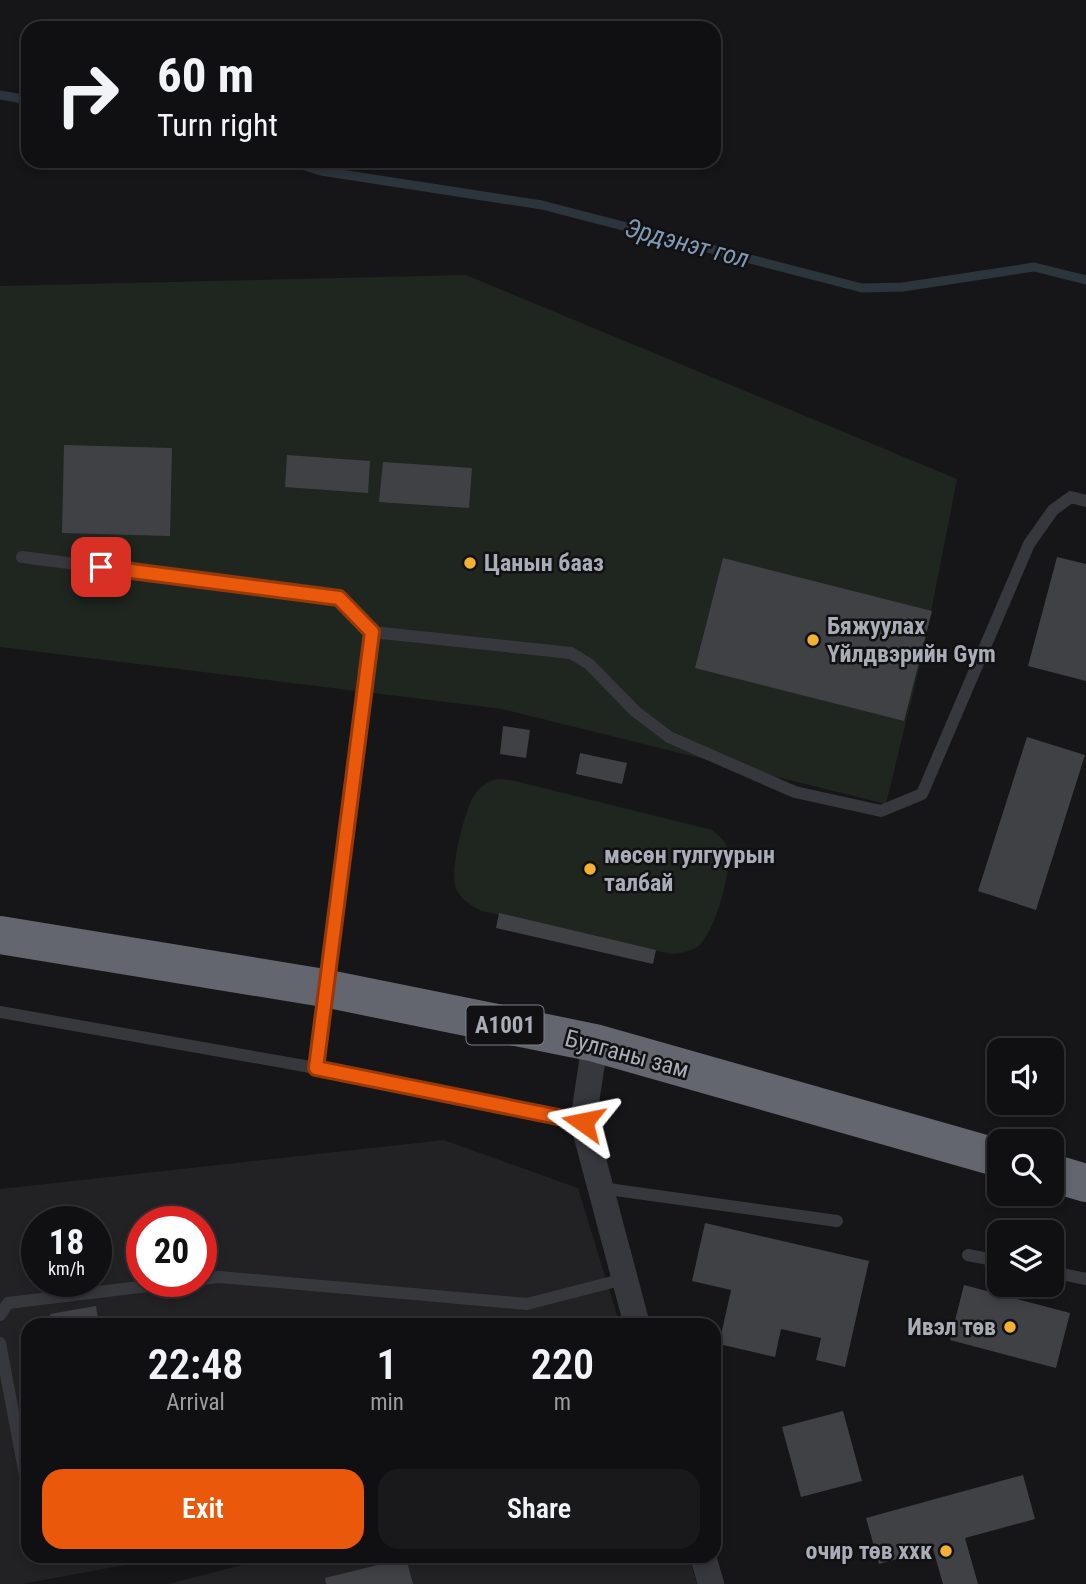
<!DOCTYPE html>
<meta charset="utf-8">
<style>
:root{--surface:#101012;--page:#19191b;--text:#f1f3f6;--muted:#9c9d9f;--line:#303032;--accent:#ea580c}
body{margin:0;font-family:"Roboto Condensed",sans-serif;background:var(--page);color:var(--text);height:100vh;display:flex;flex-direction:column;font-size:26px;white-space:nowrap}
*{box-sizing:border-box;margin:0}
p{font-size:23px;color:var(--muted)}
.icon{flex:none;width:38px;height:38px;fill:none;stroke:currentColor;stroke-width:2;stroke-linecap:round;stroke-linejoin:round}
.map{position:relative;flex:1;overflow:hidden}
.details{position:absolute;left:21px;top:1318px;width:700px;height:245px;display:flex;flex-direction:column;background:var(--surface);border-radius:21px;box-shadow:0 4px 10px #0003,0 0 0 2px var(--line)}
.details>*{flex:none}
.hud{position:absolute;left:21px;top:21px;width:700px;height:147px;border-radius:21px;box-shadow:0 4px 10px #0003,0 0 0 2px var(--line);background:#101012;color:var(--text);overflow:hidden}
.tools{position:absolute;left:987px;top:1038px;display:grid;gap:14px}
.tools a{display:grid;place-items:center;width:77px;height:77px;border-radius:14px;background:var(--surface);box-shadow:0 4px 10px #0003,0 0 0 2px var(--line);font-size:35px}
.speed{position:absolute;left:21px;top:1206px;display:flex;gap:14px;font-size:35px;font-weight:700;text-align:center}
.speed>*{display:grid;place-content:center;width:91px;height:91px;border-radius:50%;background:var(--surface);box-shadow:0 4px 10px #0003,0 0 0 2px var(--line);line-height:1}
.speed small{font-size:18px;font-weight:400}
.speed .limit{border:10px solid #d22;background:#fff;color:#111}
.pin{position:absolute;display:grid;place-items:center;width:60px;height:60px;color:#fff;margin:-30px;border-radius:14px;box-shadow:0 4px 10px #0006}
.me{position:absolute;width:77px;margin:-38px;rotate:282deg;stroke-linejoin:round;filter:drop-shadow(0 0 5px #0008)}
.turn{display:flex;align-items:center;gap:24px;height:147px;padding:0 21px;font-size:32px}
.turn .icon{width:91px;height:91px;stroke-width:2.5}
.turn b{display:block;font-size:49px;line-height:60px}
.eta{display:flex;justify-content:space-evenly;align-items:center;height:119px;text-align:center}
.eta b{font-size:42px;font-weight:600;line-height:49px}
.primary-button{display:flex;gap:14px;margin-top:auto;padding:14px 21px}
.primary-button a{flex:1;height:80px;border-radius:21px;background:var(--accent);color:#fff;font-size:28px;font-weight:600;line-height:80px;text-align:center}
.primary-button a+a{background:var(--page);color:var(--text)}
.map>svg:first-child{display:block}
.built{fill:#222225;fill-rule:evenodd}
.green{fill:#1e261f}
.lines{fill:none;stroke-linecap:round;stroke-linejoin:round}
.stream{stroke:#2c353c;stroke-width:9}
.building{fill:#404145}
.lane{stroke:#37383d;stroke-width:12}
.street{stroke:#37383d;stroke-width:26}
.highway{stroke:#63666e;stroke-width:38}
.route-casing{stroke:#983908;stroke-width:18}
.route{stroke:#ea580c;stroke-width:12}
.poi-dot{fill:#f2b134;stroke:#111113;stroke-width:2.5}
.labels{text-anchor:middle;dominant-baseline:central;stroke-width:5;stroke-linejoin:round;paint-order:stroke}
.shield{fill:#111113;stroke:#7b7e86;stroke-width:2}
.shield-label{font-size:23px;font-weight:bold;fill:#a8adb8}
.poi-label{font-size:24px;font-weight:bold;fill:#a8adb8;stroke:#111113;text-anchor:start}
.street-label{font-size:24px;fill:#a8adb8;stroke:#111113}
.water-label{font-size:26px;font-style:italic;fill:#7f9bb3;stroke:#111113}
</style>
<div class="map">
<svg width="1086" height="1584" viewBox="0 0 1086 1584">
<rect width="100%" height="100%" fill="#161618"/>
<!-- built -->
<path class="built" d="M444 1140 578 1188 620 1325H28V1556H173L22 1584H0V1189ZM37 1222H96V1281H37ZM142 1222H201V1281H142Z
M277 1556H689L697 1584H168Z"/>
<!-- green -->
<path class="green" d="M466 275 957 479 924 648 886 804 502 709 0 647V286Z
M497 779 511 780 712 830C719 836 727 841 728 851 732 871 714 936 697 947 689 952 680 953 671 954L482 911C470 905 458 898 455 885 451 866 464 811 475 794 481 786 487 782 497 779Z"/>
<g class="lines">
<!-- stream -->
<path class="stream" d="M0 95 28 100
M288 161 321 171 542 205 862 288 903 287 1034 267 1086 280"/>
</g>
<!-- building -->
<path class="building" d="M64 445 172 448 170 536 62 533Z
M287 455 370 461 368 493 285 487Z
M383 462 472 468 469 508 379 502Z
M1057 557 1086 564V681L1028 666Z
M723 558 932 611 904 721 695 668Z
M503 726 530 730 526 758 500 754Z
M1027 737 1085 755 1036 910 978 891Z
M580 753 627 763 622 784 576 774Z
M499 913 656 950 653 964 496 928Z
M705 1223 869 1261 845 1367 816 1360 821 1338 781 1329 775 1357 719 1344 731 1290 692 1281Z
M964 1285 1070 1313 1056 1368 950 1340Z
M96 1306 99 1325H52L50 1314Z
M843 1411 862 1481 801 1497 782 1427Z
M1023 1475 1035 1519 965 1538 978 1584H943L933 1549 879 1564 866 1518Z
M406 1558 413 1584H326L325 1578Z"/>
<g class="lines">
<!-- lane -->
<path class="lane" d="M22 557 339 598 372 632
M0 1012 316 1068 583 1122
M316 1068 372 632 571 653 589 664 635 711 669 737 795 792 881 811 922 794 1029 544 1053 510 1071 497 1086 501
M601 1188 837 1221
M968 1255 999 1261
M1052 1272 1086 1279
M201 1279 219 1277 527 1304 624 1279
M0 1315 8 1303 189 1281
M0 1343 28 1491
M40 1556 41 1557"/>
<!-- street -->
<path class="street" d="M595 1043 583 1122 637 1325
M703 1556 711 1584"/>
<!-- highway -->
<path class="highway" d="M0 935 324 988 595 1043 999 1158
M1052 1173 1086 1183"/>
</g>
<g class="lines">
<defs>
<path id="route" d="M101 567 339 598 372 632 316 1068 583 1122"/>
</defs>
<!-- route casing -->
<use href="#route" class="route-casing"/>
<!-- route -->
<use href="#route" class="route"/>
</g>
<!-- markers -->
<g class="poi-dot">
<circle cx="470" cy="563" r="7"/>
<circle cx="813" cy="640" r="7"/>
<circle cx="590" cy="869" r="7"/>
<circle cx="1010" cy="1327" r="7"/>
<circle cx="946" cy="1551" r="7"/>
</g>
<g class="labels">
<!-- shield labels -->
<rect class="shield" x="466.5" y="1005.5" width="77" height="39" rx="5"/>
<g class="shield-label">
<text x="505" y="1025">A1001</text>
</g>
<!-- poi labels -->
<g class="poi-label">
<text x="484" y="563">Цанын бааз</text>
<text x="827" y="626">Бяжуулах<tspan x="827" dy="28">Үйлдвэрийн Gym</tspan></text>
<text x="604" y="855">мөсөн гулгуурын<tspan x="604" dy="28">талбай</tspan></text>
<text x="996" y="1327" text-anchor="end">Ивэл төв</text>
<text x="932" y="1551" text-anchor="end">очир төв ххк</text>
</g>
<!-- street labels -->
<g class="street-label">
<text transform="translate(627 1054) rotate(15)">Булганы зам</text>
</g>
<!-- water labels -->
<g class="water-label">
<text transform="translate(687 243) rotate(15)">Эрдэнэт гол</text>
</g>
</g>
</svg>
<div class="tools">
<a><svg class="icon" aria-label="sound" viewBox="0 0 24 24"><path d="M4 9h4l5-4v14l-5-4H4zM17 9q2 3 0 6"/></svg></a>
<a><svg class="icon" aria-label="search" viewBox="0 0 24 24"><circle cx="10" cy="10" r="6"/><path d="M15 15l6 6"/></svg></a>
<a><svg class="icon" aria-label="layers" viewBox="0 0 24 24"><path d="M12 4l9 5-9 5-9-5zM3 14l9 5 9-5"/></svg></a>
</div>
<div class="speed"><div>18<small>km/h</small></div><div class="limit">20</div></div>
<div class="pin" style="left:101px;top:567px;background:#d93025"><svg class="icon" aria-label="arrive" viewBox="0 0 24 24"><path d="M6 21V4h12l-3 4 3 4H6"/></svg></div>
<svg class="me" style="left:583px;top:1122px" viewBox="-20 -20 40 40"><path d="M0-17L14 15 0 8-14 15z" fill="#ea580c" stroke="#fff" stroke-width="4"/></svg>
<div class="hud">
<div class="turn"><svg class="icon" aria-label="right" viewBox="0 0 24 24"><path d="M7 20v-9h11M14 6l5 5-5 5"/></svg><div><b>60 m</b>Turn right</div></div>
</div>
<section class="details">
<div class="eta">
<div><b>22:48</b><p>Arrival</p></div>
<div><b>1</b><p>min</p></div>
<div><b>220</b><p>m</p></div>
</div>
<div class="primary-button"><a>Exit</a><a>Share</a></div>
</section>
</div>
